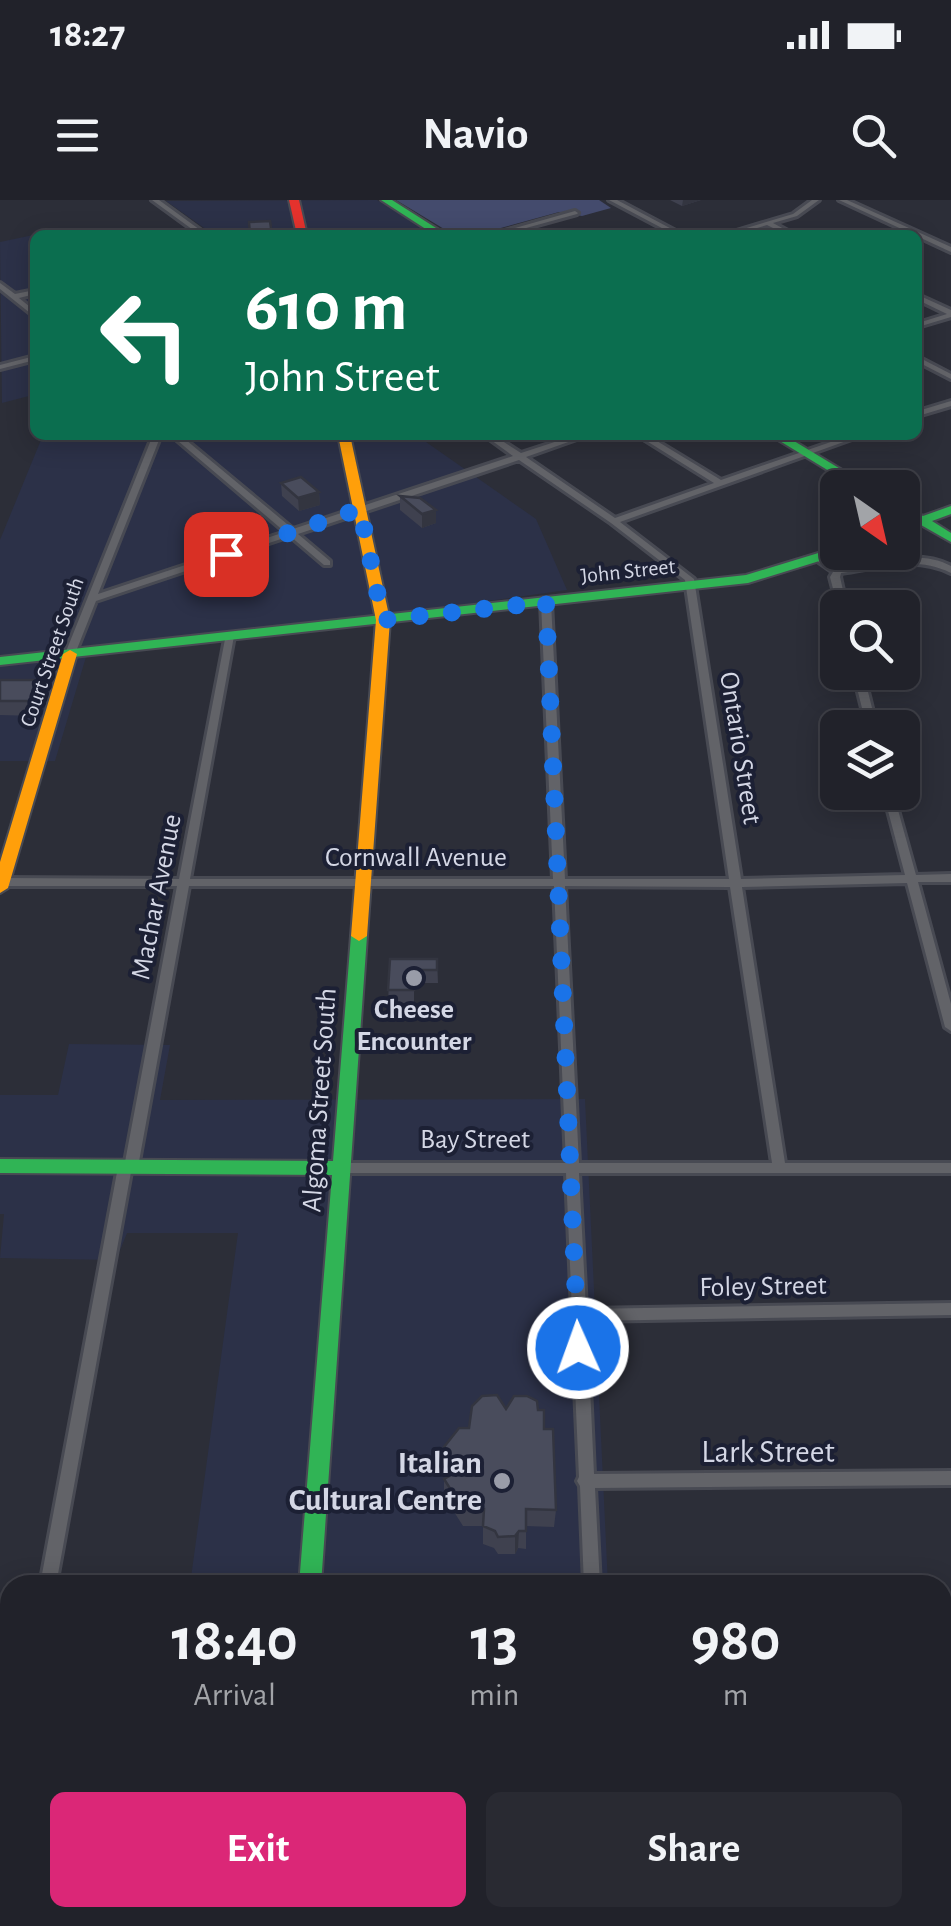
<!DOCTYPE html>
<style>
:root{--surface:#21222a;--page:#292a32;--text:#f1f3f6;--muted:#a2a4a8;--line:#3e3f47;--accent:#db2777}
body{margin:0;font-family:"Alegreya Sans",sans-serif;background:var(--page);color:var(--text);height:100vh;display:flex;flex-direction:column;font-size:38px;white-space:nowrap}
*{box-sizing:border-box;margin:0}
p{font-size:32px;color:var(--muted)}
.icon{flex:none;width:55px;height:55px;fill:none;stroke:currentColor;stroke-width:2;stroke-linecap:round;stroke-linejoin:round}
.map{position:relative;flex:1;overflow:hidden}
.drawer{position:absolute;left:0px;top:1375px;width:952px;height:352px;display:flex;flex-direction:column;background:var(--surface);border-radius:30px 30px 0 0;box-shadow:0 5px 25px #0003,0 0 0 2px var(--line)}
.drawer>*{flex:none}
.banner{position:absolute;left:30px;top:30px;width:892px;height:210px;border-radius:15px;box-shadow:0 5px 25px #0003,0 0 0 2px var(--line);background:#0b6e4f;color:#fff;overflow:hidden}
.needle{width:65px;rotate:146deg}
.tools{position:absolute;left:820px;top:270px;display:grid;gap:20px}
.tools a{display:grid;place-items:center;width:100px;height:100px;border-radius:15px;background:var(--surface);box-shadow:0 5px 25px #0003,0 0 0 2px var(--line);font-size:50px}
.pin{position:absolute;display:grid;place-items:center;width:85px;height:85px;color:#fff;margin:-42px;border-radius:20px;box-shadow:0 5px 15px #0006}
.me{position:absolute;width:110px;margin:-55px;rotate:358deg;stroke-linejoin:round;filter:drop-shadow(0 0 8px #0008)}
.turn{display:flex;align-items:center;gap:35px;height:210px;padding:0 50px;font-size:45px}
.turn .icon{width:130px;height:130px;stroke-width:2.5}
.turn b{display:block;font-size:70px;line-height:85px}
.eta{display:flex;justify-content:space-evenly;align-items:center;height:170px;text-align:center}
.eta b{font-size:60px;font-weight:600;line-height:70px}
.primary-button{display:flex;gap:20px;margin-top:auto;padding:20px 50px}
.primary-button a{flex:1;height:115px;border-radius:15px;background:var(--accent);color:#fff;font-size:40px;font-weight:600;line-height:115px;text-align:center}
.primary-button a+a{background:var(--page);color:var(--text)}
.status{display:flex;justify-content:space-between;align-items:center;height:70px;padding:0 50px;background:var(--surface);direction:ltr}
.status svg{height:28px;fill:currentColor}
header{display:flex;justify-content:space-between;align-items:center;height:130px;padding:0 50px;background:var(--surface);font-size:45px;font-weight:600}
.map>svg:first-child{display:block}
.built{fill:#2c3148}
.green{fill:#444b6d}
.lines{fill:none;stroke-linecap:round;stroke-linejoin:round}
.street-casing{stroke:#484a53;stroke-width:6}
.fast-casing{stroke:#484a53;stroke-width:4}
.slow-casing{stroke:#484a53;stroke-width:4}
.jam-casing{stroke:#484a53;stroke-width:4}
.street{fill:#626368;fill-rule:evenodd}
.fast{fill:#30b455;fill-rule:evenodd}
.slow{fill:#ff9f0a;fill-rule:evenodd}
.jam{fill:#e5322d;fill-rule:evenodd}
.wall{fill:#3f414f}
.shaded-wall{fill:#333540}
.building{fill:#494c5c;stroke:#333540;stroke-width:2.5}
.route{stroke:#1a73e8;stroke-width:18;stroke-dasharray:0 32.4}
.poi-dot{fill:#999ca8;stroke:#1c2034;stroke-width:4}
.labels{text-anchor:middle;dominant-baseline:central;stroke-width:8;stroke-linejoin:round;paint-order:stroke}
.far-street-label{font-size:22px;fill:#d4d7e5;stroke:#1c2034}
.street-label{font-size:28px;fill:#d4d7e5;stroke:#1c2034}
.poi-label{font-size:28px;font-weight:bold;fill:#d4d7e5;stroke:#1c2034}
.near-street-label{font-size:32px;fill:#d4d7e5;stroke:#1c2034}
.near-poi-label{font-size:32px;font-weight:bold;fill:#d4d7e5;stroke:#1c2034;text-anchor:end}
</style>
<div class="status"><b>18:27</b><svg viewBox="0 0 49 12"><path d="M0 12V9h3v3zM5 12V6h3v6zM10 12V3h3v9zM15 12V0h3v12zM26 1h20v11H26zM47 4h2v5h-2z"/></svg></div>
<header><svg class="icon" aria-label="menu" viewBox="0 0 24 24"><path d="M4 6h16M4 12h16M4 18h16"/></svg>Navio<svg class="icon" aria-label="search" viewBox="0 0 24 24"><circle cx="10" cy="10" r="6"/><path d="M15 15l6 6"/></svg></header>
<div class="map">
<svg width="951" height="1726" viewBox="0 0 951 1726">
<rect width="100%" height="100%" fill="#2c2e38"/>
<!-- built -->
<path class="built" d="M377 0 434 35H214L166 1Z
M43 33 46 35H35V200L29 196 2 203 0 42Z
M43 235H416L536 319 567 390 86 457 55 561H0V340Z
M69 844 170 845 160 900 585 899 608 1385H190L238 1033H127L116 1060 0 1058 4 1014H0V895H58Z"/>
<!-- green -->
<path class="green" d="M396 0H599L611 8 582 16 559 12 475 35H454Z
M0 1594H10V1718H161L160 1726H0Z"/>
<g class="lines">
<defs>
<path id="street" d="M152 0H159L207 35H200Z
M609 0H617L683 35H675Z
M812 0H819L797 16 773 23 795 35H787L767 25 733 35H723L793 14Z
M839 0H847L951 47V52Z
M575 11 578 13 577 14 501 35H490Z
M0 83 15 94 35 90V94L19 98 35 111V117L0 89Z
M918 95 951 110V117L918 127V123L947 114 918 100Z
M35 156V160L0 169V165Z
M918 157 951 174V179L918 162Z
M951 201V206L918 216V211Z
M153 235H161L98 394 285 332 171 235H180L293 329 513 256 484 235H493L521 253 576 235H588L526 257 615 318 714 283 637 235H647L721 280 851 235H863L620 322 694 379 741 679 905 675 883 592H893L916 675 951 674V682H918L951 804V831L945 827 907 683 742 687 785 963H951V973H579L586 1109 951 1103V1115L587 1121 594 1274 951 1271V1285L595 1288 600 1385H584L580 1286 577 1281 579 1277 572 1120 569 1115 572 1111 566 973H342L337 972 335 968 337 964 342 963H566L554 686H189L138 967 136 971 131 972 56 1385H40L118 967 120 963 125 962 177 686H0V678L179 679 226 434H232L234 436 190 679H553L541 402 546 399 551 402 565 679H729L685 380 611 323 519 260 298 334 330 361V365H324L290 336 96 401 75 454 70 457 67 456 65 454ZM565 686 730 687 772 963H579Z
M819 355 840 368C874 363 919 348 951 366V373C915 355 879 368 841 373L840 377 847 408H838L830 377 833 372 816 360 814 358Z
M853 472H863L877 528H867Z
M942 1473H951V1489H942Z
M0 1565H10V1583H0Z
M942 1706H951V1724L936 1721 934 1718H942Z
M595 1718H613V1726H595Z"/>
<path id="fast" d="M381 0H392L447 35H435Z
M770 235H784L872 288H857Z
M902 305 923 316 951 306V314L932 321 951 333V342L921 325 902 332V324L912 320 902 314Z
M838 347V352L842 354 748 383 0 465V457L746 375Z
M359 731 367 736 321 1385H299L332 975 0 973V959L333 961 351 736Z
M269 1718H295L294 1726H268Z"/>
<path id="slow" d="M338 235H350L390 420 367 736 359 741 351 736 376 420Z
M70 450 77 454 8 688 0 693V662L63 454Z"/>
<path id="jam" d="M289 0H299L307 35H297Z"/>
</defs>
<!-- street casing -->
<use href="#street" class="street-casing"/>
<!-- fast casing -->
<use href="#fast" class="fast-casing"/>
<!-- slow casing -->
<use href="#slow" class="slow-casing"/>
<!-- jam casing -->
<use href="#jam" class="jam-casing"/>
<!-- street -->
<use href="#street" class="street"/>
<!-- fast -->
<use href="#fast" class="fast"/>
<!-- slow -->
<use href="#slow" class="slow"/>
<!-- jam -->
<use href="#jam" class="jam"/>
</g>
<!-- wall -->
<path class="wall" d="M670 0H701L682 6Z
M281 283 319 292 320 305 299 311 282 296Z
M400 296 436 323 422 328 400 310Z
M0 480H40L43 494 36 516 0 515Z
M390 759H437L438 783H414V803H388Z
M506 1209 538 1210 544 1229 556 1310 554 1327 526 1326V1349L518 1348 515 1354H498L494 1348 483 1344V1326H463L444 1296V1279L451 1275V1269L445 1265 444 1247 469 1228Z"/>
<!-- shaded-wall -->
<path class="shaded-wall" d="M683 0H701L682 6Z
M319 292 320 305 299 311 298 298Z
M436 310V323L422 328V314Z
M40 480 43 494 36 516 33 501Z
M519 1331 518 1348 515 1354V1336Z"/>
<!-- building -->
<path class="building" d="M270 21 272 35H250L249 22Z
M301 277 319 292 298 298 281 283Z
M400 296 420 298 436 310 422 314Z
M0 480H40L33 501H0Z
M390 759H437V770H414V790H388Z
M497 1195 506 1209 514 1196H527L537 1201 538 1210H544V1229H553L556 1310 526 1309V1331H519L515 1336 498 1337 495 1331 483 1326 484 1309H463L444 1279 451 1275 450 1251 444 1247 459 1228H469L472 1206 482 1196Z"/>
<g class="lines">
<!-- route -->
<path class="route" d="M226 354 360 309 383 420 546 402 578 1148"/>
</g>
<!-- markers -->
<g class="poi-dot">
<circle cx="414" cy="778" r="10"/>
<circle cx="502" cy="1281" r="10"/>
</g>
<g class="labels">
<!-- far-street labels -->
<g class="far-street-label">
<text transform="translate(628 371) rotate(-6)">John Street</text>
<text transform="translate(52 452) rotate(-71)">Court Street South</text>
</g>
<!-- street labels -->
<g class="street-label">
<text transform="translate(740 548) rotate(81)">Ontario Street</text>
<text x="416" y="658">Cornwall Avenue</text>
<text transform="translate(157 697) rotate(-79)">Machar Avenue</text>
<text transform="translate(320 900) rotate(-86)">Algoma Street South</text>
<text x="475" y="940">Bay Street</text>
<text transform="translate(763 1087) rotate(-1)">Foley Street</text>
</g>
<!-- poi labels -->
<g class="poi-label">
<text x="414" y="810">Cheese<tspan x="414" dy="32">Encounter</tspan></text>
</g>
<!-- near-street labels -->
<g class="near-street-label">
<text x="768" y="1252">Lark Street</text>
</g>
<!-- near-poi labels -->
<g class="near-poi-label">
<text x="482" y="1263">Italian<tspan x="482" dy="37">Cultural Centre</tspan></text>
</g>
</g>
</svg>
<div class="tools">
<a><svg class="needle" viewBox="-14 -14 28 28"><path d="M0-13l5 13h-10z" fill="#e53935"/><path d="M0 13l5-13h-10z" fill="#a2a4a8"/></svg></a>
<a><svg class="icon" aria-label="search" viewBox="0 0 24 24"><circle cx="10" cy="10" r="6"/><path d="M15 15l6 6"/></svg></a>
<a><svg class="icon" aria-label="layers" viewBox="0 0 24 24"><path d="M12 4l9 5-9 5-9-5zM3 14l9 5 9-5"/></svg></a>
</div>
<div class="pin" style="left:226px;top:354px;background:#d93025"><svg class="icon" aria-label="arrive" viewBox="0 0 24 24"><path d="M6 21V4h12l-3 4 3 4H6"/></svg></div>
<svg class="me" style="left:578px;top:1148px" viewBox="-20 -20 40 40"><circle r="17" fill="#1a73e8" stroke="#fff" stroke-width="3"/><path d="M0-11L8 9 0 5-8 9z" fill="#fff"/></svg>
<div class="banner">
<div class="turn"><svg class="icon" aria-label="left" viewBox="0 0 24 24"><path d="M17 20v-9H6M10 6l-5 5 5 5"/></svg><div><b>610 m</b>John Street</div></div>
</div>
<section class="drawer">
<div class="eta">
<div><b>18:40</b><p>Arrival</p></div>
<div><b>13</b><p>min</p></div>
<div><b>980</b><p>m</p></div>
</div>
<div class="primary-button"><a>Exit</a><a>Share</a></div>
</section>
</div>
